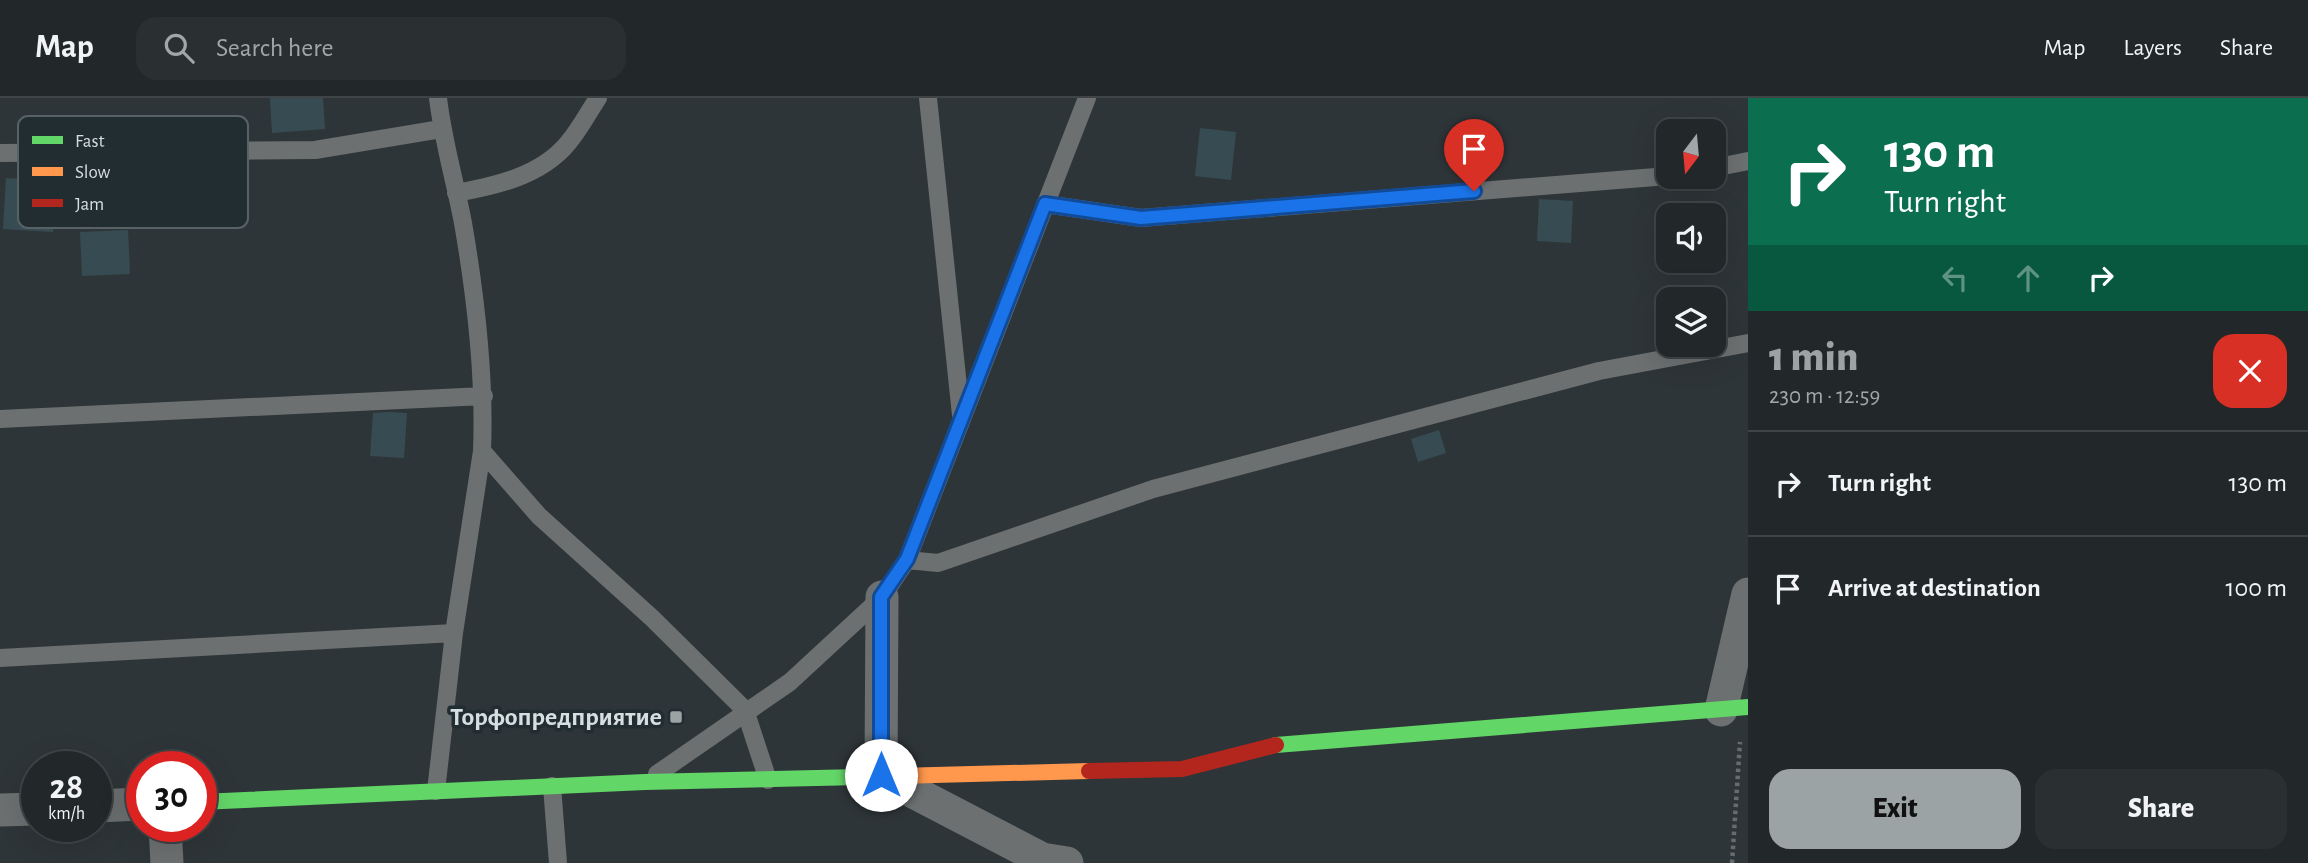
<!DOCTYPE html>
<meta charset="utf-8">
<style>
:root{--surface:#22282a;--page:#2a3032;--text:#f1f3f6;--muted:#a2a6a8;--line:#3f4447;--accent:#9ba3a5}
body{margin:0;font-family:"Alegreya Sans",sans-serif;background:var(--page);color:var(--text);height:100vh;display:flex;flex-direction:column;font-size:26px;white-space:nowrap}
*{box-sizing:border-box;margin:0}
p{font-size:23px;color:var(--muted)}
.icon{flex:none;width:38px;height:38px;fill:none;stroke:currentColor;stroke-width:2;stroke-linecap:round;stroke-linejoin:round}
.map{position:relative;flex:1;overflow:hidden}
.panel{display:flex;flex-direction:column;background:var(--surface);width:560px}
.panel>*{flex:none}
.guide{background:#0b6e4f;color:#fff;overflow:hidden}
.needle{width:46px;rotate:196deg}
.fabs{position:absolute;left:1656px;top:21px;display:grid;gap:14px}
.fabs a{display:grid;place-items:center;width:70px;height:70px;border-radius:14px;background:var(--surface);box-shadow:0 7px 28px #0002,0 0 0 2px var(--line);font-size:35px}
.speed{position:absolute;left:21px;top:653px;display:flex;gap:14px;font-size:35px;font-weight:700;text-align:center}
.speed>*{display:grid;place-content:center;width:91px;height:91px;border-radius:50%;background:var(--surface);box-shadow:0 7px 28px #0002,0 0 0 2px var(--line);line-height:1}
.speed small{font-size:18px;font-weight:400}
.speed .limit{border:10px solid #d22;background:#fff;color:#111}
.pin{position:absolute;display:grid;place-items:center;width:60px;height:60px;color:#fff;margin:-72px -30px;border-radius:50% 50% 50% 0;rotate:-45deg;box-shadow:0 0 7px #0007}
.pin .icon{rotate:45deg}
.me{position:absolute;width:77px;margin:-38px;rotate:0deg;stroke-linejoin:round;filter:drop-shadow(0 0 5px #0008)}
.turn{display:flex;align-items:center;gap:24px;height:147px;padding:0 21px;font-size:32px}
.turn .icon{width:91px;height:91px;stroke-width:2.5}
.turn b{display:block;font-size:49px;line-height:60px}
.lanes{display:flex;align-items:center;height:66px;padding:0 21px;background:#0003;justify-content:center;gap:35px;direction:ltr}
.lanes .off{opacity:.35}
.round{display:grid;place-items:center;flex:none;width:74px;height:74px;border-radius:21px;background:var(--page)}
.head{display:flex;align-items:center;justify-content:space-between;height:119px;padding:0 21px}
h1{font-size:42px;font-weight:800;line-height:52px;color:var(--accent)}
.action{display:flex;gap:14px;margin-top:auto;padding:14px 21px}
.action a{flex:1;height:80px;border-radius:21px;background:var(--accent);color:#111;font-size:28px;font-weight:800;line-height:80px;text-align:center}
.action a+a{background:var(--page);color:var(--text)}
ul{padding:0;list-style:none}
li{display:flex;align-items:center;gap:21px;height:105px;padding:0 21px;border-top:2px solid var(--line)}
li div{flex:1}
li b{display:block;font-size:26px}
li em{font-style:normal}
header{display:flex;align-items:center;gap:42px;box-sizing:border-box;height:98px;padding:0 35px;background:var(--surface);border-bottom:2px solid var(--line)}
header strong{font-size:33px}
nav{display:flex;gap:38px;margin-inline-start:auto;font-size:24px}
.search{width:490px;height:63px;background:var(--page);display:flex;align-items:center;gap:18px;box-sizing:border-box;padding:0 24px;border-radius:21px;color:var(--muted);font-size:26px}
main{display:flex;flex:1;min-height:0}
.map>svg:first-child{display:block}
.building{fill:#374c52}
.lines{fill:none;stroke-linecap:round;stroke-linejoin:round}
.path{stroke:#676b6d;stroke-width:4.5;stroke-dasharray:3.5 3.5;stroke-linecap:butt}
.lane{stroke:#6c7070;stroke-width:18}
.street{stroke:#6c7070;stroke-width:33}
.fast{stroke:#63d668;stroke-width:16}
.slow{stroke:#ff974d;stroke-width:16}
.jam{stroke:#b3261e;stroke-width:16}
.route-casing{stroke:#114b97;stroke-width:18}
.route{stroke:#1a73e8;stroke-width:12}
.poi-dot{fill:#9ba3a5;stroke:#212d31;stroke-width:2.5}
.labels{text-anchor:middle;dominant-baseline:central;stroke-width:7;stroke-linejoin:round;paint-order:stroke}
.poi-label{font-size:26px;font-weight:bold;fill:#d6dee0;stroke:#212d31;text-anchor:end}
.key{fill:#212d31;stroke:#576266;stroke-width:2}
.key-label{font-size:19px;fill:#d6dee0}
</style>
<header>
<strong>Map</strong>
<div class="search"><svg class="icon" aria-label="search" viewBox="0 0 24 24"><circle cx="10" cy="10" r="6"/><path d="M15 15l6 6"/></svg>Search here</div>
<nav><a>Map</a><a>Layers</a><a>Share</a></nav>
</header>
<main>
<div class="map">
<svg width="1748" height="765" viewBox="0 0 1748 765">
<rect width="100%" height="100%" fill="#2e3538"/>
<!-- building -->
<path class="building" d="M270 0H323L325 31 272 35Z
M1200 30 1236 34 1231 82 1195 78Z
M6 80 55 83 53 134 3 131Z
M1539 101 1573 103 1571 145 1537 143Z
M128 132 130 176 82 178 80 134Z
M387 314 407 315 404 360 370 358 373 315Z
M1439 332 1446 355 1418 364 1411 341Z"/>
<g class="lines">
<!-- path -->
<path class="path" d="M1732 765 1740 644"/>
<!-- lane -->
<path class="lane" d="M438 0C443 43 455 83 463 125 476 200 485 278 482 353L539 418 652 520 745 612 768 682
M928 0 961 317
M0 55 315 52 441 31
M1713 70 1748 63
M456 95C495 88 541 78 568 45 579 32 588 15 598 0
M1045 106 1141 120 1668 78
M0 321 484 298
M907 462 938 465 1153 391 1599 273 1748 245
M0 560 454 535
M657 676 790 584 882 499 907 462 1087 0
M552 688 558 765
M436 693 454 535 482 353"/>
<!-- street -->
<path class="street" d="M882 499 881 677 1042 761 1067 765
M1721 612 1748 496
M96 708 142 706
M0 712 37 711
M165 728 167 765"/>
<!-- fast -->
<path class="fast" d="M1276 647 1748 609
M201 704 645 684 860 679"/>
<!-- slow -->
<path class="slow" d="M860 679 1089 673"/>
<!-- jam -->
<path class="jam" d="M1089 673 1182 671 1276 647"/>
</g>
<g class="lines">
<defs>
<path id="route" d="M881 677V499L907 461 1045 106 1141 120 1474 93"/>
</defs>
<!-- route casing -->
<use href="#route" class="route-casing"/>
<!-- route -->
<use href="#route" class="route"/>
</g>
<!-- markers -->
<rect class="poi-dot" x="669" y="612" width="14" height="14" rx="3.5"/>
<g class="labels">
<!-- poi labels -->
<g class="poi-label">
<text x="662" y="619">Торфопредприятие</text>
</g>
</g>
<!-- legend -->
<rect x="18" y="18" width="230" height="112" rx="10" class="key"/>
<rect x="32" y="38" width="31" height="8" fill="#63d668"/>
<rect x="32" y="69" width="31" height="9" fill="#ff974d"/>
<rect x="32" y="101" width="31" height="8" fill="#b3261e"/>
<g class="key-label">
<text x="75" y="49">Fast</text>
<text x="75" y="80">Slow</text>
<text x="75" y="112">Jam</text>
</g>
</svg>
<div class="fabs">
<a><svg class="needle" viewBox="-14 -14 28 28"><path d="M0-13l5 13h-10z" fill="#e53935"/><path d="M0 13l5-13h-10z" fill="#a2a6a8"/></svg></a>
<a><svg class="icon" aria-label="sound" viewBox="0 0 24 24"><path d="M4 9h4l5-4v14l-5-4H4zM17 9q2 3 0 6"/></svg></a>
<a><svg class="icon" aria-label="layers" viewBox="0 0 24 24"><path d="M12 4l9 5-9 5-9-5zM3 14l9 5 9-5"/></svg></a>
</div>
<div class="speed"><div>28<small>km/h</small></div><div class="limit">30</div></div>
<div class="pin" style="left:1474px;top:93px;background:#d93025"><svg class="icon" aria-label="arrive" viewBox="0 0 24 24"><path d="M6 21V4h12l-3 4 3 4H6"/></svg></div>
<svg class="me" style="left:881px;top:677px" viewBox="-20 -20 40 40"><circle r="19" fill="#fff"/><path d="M0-13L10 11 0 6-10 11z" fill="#1a73e8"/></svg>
</div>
<section class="panel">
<div class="guide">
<div class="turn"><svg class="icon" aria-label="right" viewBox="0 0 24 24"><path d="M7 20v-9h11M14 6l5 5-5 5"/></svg><div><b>130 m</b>Turn right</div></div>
<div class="lanes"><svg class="icon off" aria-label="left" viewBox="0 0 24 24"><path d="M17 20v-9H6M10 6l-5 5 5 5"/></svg><svg class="icon off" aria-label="ahead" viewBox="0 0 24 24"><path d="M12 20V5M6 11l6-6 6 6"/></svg><svg class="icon" aria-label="right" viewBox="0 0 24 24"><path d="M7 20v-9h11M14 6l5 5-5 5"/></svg></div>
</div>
<div class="head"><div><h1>1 min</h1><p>230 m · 12:59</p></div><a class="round" style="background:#d93025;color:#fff"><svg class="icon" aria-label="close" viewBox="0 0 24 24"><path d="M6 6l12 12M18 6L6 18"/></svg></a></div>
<ul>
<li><svg class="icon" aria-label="right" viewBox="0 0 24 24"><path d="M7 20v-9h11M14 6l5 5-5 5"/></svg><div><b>Turn right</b></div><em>130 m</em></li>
<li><svg class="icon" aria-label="arrive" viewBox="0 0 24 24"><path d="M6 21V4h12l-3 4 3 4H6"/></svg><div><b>Arrive at destination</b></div><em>100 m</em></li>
</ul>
<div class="action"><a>Exit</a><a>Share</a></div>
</section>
</main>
